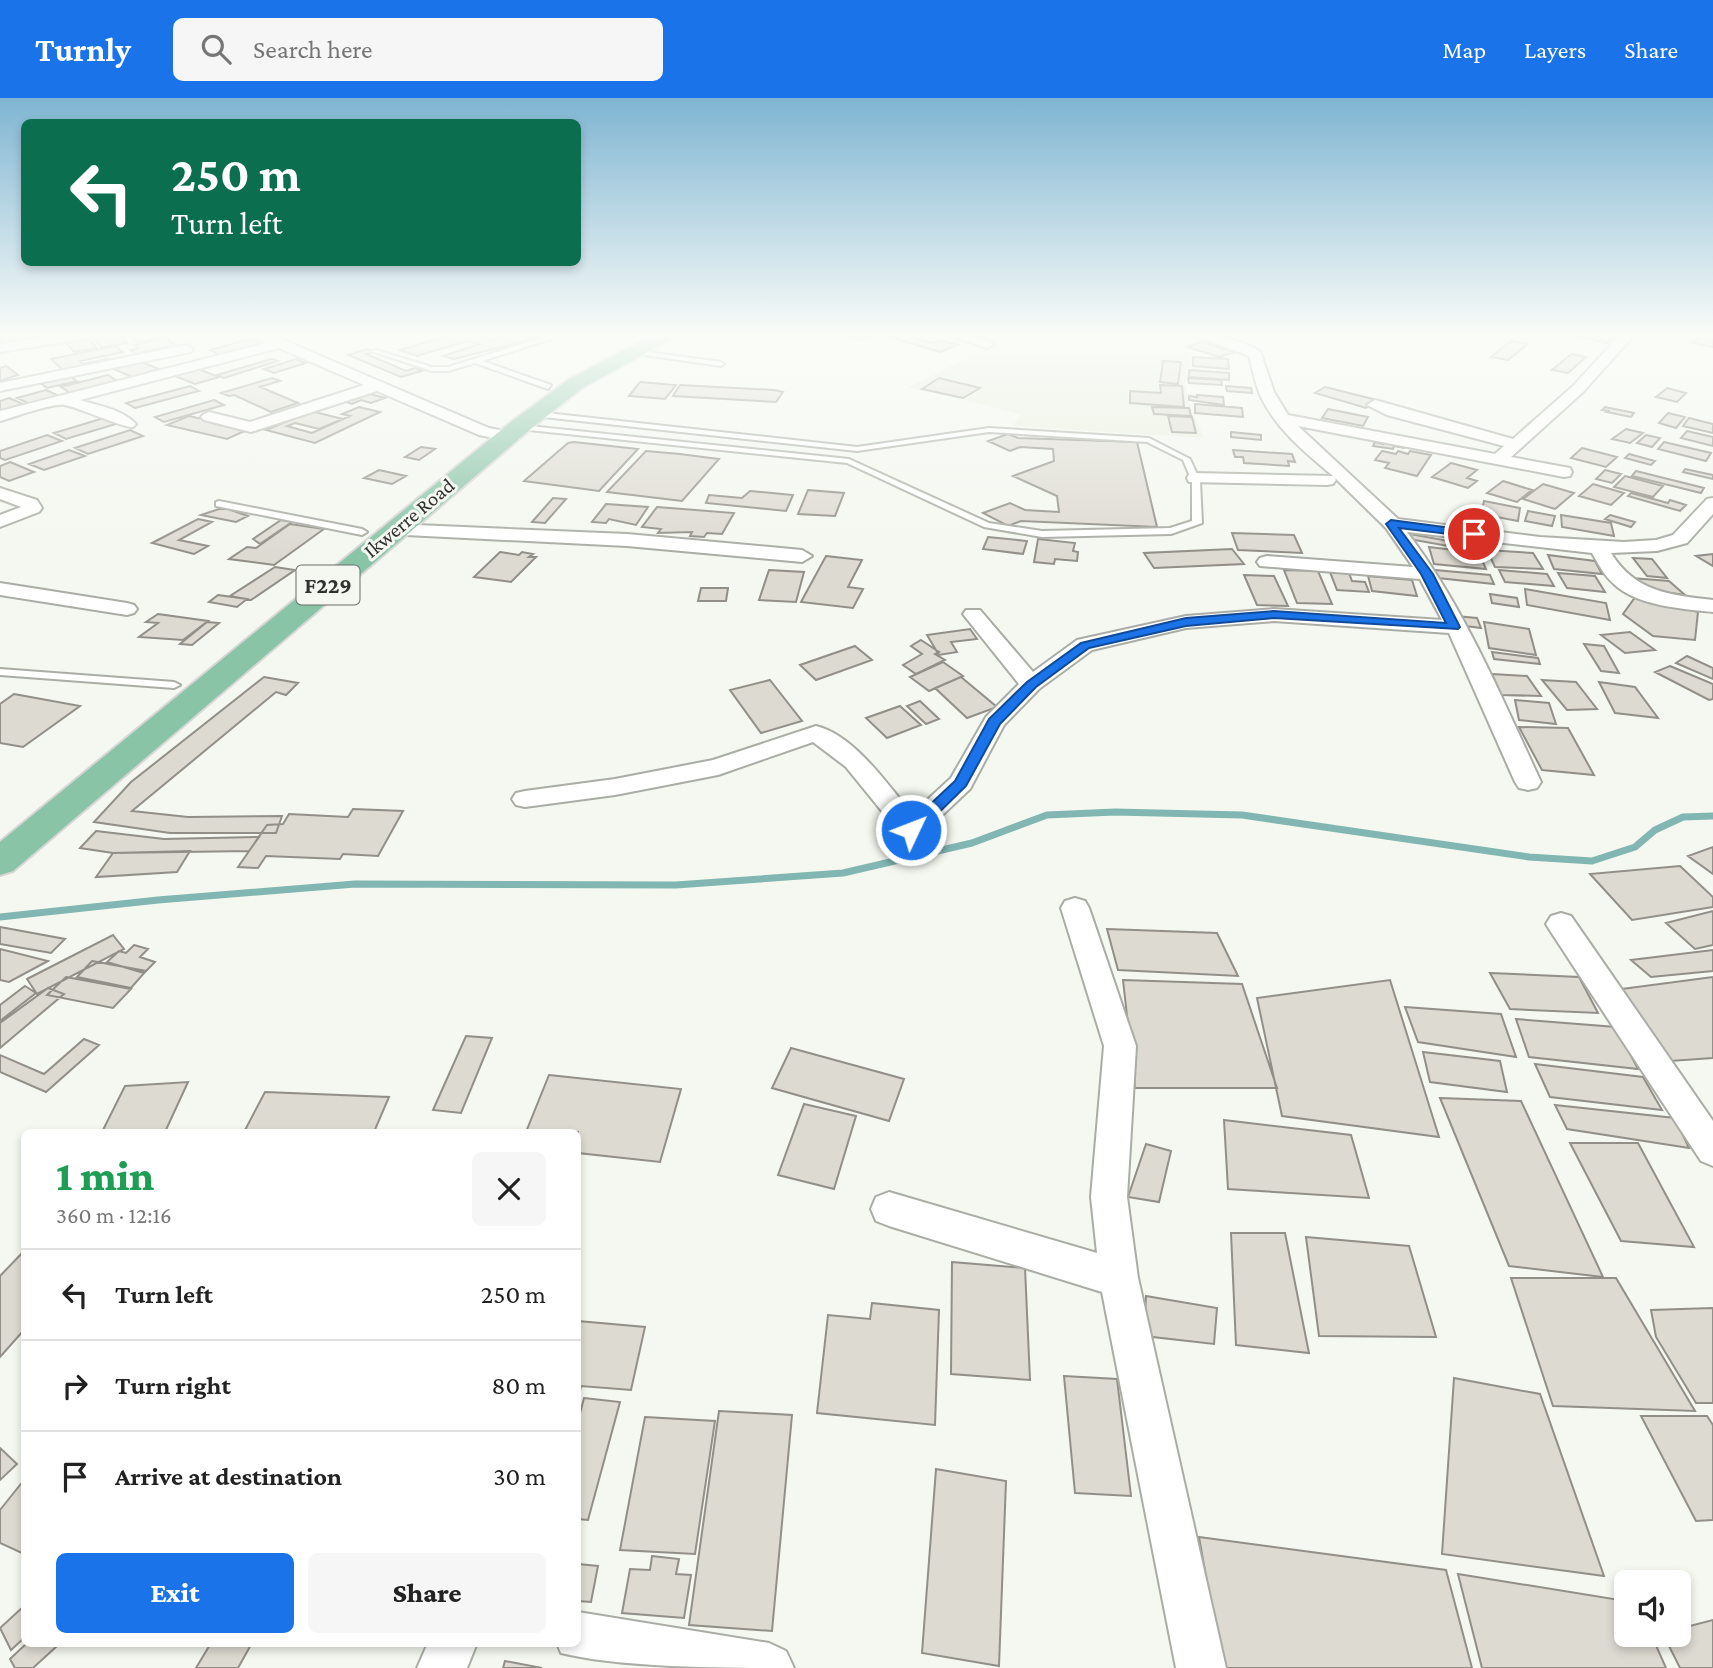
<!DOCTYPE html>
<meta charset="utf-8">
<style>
:root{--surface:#fff;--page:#f6f6f6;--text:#222;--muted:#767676;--line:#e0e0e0;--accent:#1a73e8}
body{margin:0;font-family:"Crimson Pro",serif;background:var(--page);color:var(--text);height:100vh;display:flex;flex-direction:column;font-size:26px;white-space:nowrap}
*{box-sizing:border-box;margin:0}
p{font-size:23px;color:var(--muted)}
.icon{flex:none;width:38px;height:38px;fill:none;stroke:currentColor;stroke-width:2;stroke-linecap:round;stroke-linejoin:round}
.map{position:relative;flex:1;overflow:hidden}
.panel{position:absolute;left:21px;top:1031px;width:560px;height:518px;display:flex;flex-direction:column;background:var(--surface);border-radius:10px;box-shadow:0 4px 10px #0003}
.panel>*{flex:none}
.guide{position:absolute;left:21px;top:21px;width:560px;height:147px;border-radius:10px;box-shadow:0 4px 10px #0003;background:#0b6e4f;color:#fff;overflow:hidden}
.controls{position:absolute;left:1614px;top:1472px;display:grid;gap:14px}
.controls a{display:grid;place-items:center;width:77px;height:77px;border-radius:10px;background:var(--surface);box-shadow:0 4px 10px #0003;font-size:35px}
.pin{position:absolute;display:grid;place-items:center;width:60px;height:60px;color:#fff;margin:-30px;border:4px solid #fff;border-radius:50%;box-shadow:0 2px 7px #0007}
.me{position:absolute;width:77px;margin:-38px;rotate:47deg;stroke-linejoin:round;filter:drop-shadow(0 0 5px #0008)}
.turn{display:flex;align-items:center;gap:24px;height:147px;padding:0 35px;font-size:32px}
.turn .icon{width:91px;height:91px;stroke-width:2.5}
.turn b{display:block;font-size:49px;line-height:60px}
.round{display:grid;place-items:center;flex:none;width:74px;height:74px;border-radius:10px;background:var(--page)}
.summary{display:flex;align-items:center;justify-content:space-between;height:119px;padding:0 35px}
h1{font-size:42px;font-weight:800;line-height:52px;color:#1e9e55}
.cta{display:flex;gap:14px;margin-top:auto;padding:14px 35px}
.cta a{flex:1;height:80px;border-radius:10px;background:var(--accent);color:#fff;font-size:28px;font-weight:800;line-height:80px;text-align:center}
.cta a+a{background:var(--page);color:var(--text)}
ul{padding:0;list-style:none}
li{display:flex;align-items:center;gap:21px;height:91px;padding:0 35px;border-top:2px solid var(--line)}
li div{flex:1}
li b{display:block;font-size:26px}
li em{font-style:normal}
header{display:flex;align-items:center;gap:42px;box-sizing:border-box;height:98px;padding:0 35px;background:var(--accent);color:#fff}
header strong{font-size:33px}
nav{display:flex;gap:38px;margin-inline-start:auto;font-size:24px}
.search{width:490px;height:63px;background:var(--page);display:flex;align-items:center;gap:18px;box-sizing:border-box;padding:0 24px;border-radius:10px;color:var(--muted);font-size:26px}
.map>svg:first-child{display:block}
.built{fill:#e8efdf}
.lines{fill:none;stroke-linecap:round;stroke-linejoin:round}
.stream{stroke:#81b6b2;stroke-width:7}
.building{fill:#dddad2;stroke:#918f87;stroke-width:2}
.lane-casing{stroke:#aaada5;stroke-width:4}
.street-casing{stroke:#aaada5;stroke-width:4}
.primary-casing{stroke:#d6d6d5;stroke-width:4}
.lane{fill:#fff;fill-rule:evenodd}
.street{fill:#fff;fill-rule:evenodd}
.primary{fill:#8ac4a7;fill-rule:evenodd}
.route{fill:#1a73e8;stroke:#114b97;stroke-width:2}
.labels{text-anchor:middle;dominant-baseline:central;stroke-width:6;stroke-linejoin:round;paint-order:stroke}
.far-street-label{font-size:21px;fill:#30322f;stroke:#f4f8f0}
.shield{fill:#f4f8f0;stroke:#6b6d69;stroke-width:2}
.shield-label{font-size:23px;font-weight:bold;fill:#30322f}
</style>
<header>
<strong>Turnly</strong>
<div class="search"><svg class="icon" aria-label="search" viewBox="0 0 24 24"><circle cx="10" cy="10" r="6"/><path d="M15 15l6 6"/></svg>Search here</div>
<nav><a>Map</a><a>Layers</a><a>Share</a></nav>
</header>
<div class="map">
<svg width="1713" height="1570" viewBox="0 0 1713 1570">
<rect width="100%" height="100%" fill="#f4f8f0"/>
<!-- built -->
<path class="built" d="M1017 236H1178L1195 240 1185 284 1189 306 1204 340 1013 328 1021 316 908 289Z"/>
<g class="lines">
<!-- stream -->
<path class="stream" d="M0 819 158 802 355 786 676 787 843 775 972 745 1047 717 1115 714 1242 717 1529 759 1592 763 1635 749 1655 732 1683 719 1713 718"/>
</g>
<!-- building -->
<path class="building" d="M0 235H18L19 244 0 246Z
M118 235 127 245 102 250 93 239Z
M127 235H162L166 238 138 244Z
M455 235H474L493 242 512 235 538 240 454 261 443 258 479 246 468 243 417 258 400 252Z
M838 235H878L861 242Z
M889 235H917L910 238 932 245 940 242 958 247 940 254 884 237Z
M1564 235H1615L1618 236 1607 245Z
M1703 235H1713V249L1693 245Z
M88 240 97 250 74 254 66 245Z
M165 240 175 247 136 256 131 252 138 250 134 247Z
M250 241 262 247 221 257 210 252Z
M1511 243 1528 246 1508 262 1491 259Z
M1202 244 1234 254 1220 259 1187 249Z
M115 248 123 254 80 263 83 266 108 261 112 264 65 274 51 261Z
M368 251 374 254 366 256 406 273 415 270 422 273 401 279 348 257Z
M1571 256 1586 259 1568 275 1552 272Z
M1193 259 1228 261 1229 271 1193 268Z
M271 261 278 263 224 280 217 277Z
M296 261 306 265 274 275 264 271Z
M1163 263 1181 264 1178 286 1160 284Z
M141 264 159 271 132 279 114 271Z
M6 268 18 277 0 283V270Z
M196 270 219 279 195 286 172 277Z
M1189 272 1229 275V282L1189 279Z
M68 277 77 283 47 290 39 284Z
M108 277 117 283 70 295 61 289Z
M272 280 280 283 260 289 298 305 271 314 234 297 229 298 221 295Z
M939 280 980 290 963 300 922 291Z
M1188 280 1221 282 1222 287 1189 285Z
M640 284 676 287 665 301 629 298Z
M680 287 774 292 783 294 776 304 673 298Z
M1160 287 1182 288 1184 309 1130 305V293L1161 295Z
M190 288 199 293 135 310 126 305Z
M1226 288 1251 290 1252 295 1227 293Z
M1325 289 1377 302 1366 310 1315 295Z
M1667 290 1686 295 1677 304 1656 299Z
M46 292 59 298 30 306 17 300Z
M362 294 385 300 371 305 361 302 352 306 340 302Z
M1197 297 1223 299 1224 307 1189 302V298L1197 299Z
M9 300 23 306 0 313V303Z
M214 302 224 307 164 324 155 319Z
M1195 306 1242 310 1243 319 1195 315Z
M359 309 380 314 315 345 266 332 311 313 343 321 319 331 295 325 287 328 312 335 350 318 342 316Z
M1152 309 1189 310 1191 318 1154 316Z
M1605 309 1634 315 1631 319 1607 314 1610 313 1602 312Z
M1328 311 1368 319 1363 328 1322 320Z
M1668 315 1685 319 1676 330 1659 325Z
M189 318 249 331 227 341 167 327Z
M1168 318 1192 319 1196 335 1172 334Z
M107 319 119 325 66 341 54 335Z
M1689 320 1713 326V335L1683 328Z
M1626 331 1643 335 1630 345 1612 341Z
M130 332 143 338 88 356 75 350Z
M1687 333 1713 339V348L1681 340Z
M1231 334 1261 337V342L1231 339Z
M1008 336 1018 340 1137 344 1157 429 1021 423 1008 428 983 415 1010 405 1025 412 1059 414 1057 398 1013 378 1054 363 1053 351 1020 349 1010 353 988 343Z
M47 337 62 343 5 362 0 360V353Z
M1646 337 1660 340 1652 349 1637 345Z
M1384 343 1406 347 1404 350 1394 348 1393 351 1373 348 1375 344 1383 346Z
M574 344 638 351 599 393 524 383 568 345Z
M1664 344 1711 355 1706 363 1658 351Z
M421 349 435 351 419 362 405 359Z
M1582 350 1617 359 1606 369 1571 360Z
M69 352 85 358 44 372 29 366Z
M1233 352 1292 356 1295 364 1288 363 1289 368 1244 365 1243 359H1235Z
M646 353 680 356 719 361 682 403 607 394Z
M1382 353 1396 356 1398 353 1408 356 1410 353 1431 357 1417 378 1385 370 1389 365 1375 362Z
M1629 356 1655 363 1651 367 1625 360Z
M10 364 34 374 9 383 0 379V368Z
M1451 365 1477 372 1467 380 1477 383 1468 390 1432 379Z
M1685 371 1713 377V381L1683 374Z
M379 372 406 378 392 386 364 380Z
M1605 372 1621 376 1612 385 1596 381Z
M1636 373 1704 390 1701 395 1632 378Z
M1625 378 1663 388 1653 399 1614 389Z
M1503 383 1532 392 1517 404 1487 395Z
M1543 386 1574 395 1555 411 1523 401Z
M1593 386 1624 395 1611 407 1579 398Z
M808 392 844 395 835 418 798 416Z
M750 393 793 397 786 413 706 405 709 397 742 400Z
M1631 395 1668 405 1670 402 1686 407 1680 413 1628 398Z
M553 400 566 401 545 425 532 424Z
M1484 403 1520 410 1518 423 1481 416Z
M606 406 648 409 636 427 609 421 606 425 592 424Z
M657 409 734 415 722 436 707 435 704 439 690 438 692 434 658 435 661 431 642 429Z
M219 411H228L248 418 236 424 201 417Z
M1528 413 1555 418 1552 428 1525 423Z
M1561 417 1611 425 1614 438 1562 429Z
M1610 417 1635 424 1631 429 1605 421Z
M198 421 212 424 179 442 208 448 194 456 152 445Z
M281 422 292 424 260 446 253 441Z
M290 426 324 431 274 467 229 461 247 449 256 450Z
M1232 435 1294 437 1302 455 1238 452Z
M1410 436 1476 448V453L1409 441Z
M988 439 1027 443 1023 456 983 451Z
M1038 441 1075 445 1073 453 1078 454 1077 463 1055 461 1054 466 1034 464Z
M1429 449 1479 455 1486 471 1434 466Z
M1232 451 1244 466 1154 470 1144 455Z
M1487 452 1533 455 1543 471 1495 469Z
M500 454 519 457 522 454 533 456 529 459H536L511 484 474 479Z
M1713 456V468L1696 458Z
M1548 457 1595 463 1602 476 1554 471Z
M826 458 862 462 848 489 863 491 853 510 801 504Z
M1633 460 1652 461 1667 480 1647 478Z
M275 469 295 472 251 502 230 498Z
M769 472 804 474 796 504 759 502Z
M1284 472 1318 473 1332 506 1297 505Z
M1435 472 1490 477 1494 486 1438 480Z
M1499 472 1547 476 1554 488 1505 484Z
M1330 474 1349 475 1352 483 1365 484 1369 494 1337 492Z
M1558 475 1595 478 1605 494 1567 490Z
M1244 477 1274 478 1288 508 1257 507Z
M1368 478 1412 482 1417 498 1372 493Z
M1631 480 1669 483 1685 497 1643 491Z
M701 490H728L726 503H698Z
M1525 491 1606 505 1610 522 1527 507Z
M1490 496 1517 500 1519 509 1492 505Z
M218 497 247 501 237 509 209 504Z
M1636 498 1698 514 1695 542 1653 538 1623 516Z
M158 516 208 523 183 542 139 539 158 525 146 524Z
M1455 518 1477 520 1481 530 1458 527Z
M207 524 219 525 192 547 180 546Z
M1484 524 1529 531 1536 557 1489 550Z
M970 531 977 541 951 544 957 554 939 557 927 537Z
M1630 534 1655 552 1625 555 1601 537Z
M921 542 939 554 935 556 945 562 916 576 903 567 922 556 911 548Z
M1584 546 1604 548 1619 575 1601 573Z
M855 548 872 562 816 582 800 567Z
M1492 554 1538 560 1540 566 1494 561Z
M1687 558 1713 570V581L1676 565Z
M943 564 963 578 929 593 910 579Z
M1670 568 1713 586V601L1709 602 1655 574Z
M1492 576 1527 578 1541 598 1501 597Z
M264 579 298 585 286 597 276 594 132 713 188 719 282 718 276 735H170L94 724 131 684Z
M961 579 997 609 967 620 935 590Z
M770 582 802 623 761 635 730 592Z
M1542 582 1576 584 1597 611 1567 612Z
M1599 584 1635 589 1658 620 1615 615Z
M14 596 80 608 23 649 0 645V606Z
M1515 602 1549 605 1556 626 1519 622Z
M920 603 939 621 926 626 907 608Z
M900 608 921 627 887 640 866 620Z
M1519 629 1568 630 1594 677 1542 672Z
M353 711 403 713 378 758 343 756 340 761 266 758 258 770 238 769 267 727 283 726 289 716 348 719Z
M96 733 164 741 259 739 249 753 113 755 80 750Z
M1713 749V776L1688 758Z
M190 753 177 774 96 779 113 755Z
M1680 768 1713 799V809L1632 822 1590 776Z
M1713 813V847L1695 851 1666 825Z
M0 829 65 841 51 855 0 846Z
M1107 831 1217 835 1238 878 1118 872Z
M113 837 124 851 37 896 27 881Z
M134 847 148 851 140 859 155 864 144 875 107 864 119 853 126 855Z
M0 851 48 863 9 884 0 882Z
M1713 852V873L1651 879 1631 862Z
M92 863 146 873 131 890 77 879Z
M1490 875 1579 879 1598 915 1510 911Z
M66 879 131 891 113 910 47 897Z
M1713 879V960L1670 963 1614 892Z
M1123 882 1242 886 1277 990H1135Z
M1390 882 1439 1039 1282 1018 1257 900Z
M25 888 36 895 0 923V907Z
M48 890 64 896 0 950V925Z
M1405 909 1501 916 1516 959 1418 944Z
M1516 921 1616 929 1638 971 1529 959Z
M466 938 492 940 461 1015 433 1012Z
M84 941 99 947 46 994 0 974V957L44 976Z
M791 950 904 981 889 1023 772 990Z
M1423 954 1500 963 1507 994 1430 984Z
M1535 966 1643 979 1662 1012 1550 999Z
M549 977 681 991 660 1064 578 1055V1034H526Z
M188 984 165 1034H102L125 988Z
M265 994 389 999 374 1034H244Z
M1440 1000 1521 1003 1603 1179 1509 1168Z
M804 1006 856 1018 834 1091 778 1077Z
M1555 1007 1675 1020 1689 1050 1567 1031Z
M1224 1022 1351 1037 1369 1100 1228 1091Z
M1570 1045H1638L1694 1149 1621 1143Z
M1146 1046 1171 1053 1159 1104 1128 1099Z
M1231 1135H1285L1309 1255 1236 1247Z
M1306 1139 1409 1148 1436 1239 1319 1238Z
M24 1153V1232L0 1259V1178Z
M952 1164 1025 1170 1030 1282 951 1276Z
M1511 1180H1616L1695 1313 1553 1308Z
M1146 1198 1217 1210 1214 1246 1144 1238Z
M872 1205 939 1212 935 1327 817 1315 828 1217 870 1221Z
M1713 1210V1305H1696L1656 1239 1651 1212Z
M578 1223 645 1229 631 1292 581 1288 578 1303Z
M1064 1278 1117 1281 1131 1398 1075 1395Z
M1454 1280 1540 1296 1604 1478 1442 1456Z
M584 1300 620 1304 588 1422 578 1421V1323Z
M719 1313 792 1317 772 1533 689 1527Z
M1641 1318H1707L1713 1327V1422L1696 1423Z
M645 1319 715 1323 695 1456 620 1452Z
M0 1350 17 1366 0 1382Z
M936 1371 1006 1383 999 1568 922 1555Z
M24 1382V1456L0 1445V1412Z
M1199 1439 1446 1472 1472 1570H1222Z
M652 1458 679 1461 676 1476 691 1477 684 1520 622 1515 630 1471 650 1472Z
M578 1466 598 1468 591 1504 578 1503Z
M1458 1476 1626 1503V1536H1651L1666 1570H1482Z
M24 1508V1540L11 1552 0 1530Z
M1713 1522V1570H1680L1663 1536H1678V1531Z
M27 1545H55L57 1548 33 1570H15L10 1561Z
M211 1545H252L238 1570H196Z
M505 1563 542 1570H503Z"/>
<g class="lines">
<defs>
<path id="lane" d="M558 235 566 236 482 263 551 287 548 291 475 265 448 273H432L371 253 376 252 432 269H448Z
M632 252 721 264 724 266 721 268 630 255Z
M537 314 857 349 989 330 1149 340 1190 361 1200 383 1202 425 1171 436 1042 439 984 429 847 365 519 331 515 329 519 327 849 361 989 425 1042 433 1170 430 1192 423V383L1183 362 1147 344 989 334 857 353 534 318 533 316Z
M219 403 362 431 367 434 362 437 216 408V404Z
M0 571 174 584 180 587 174 590 0 577Z"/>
<path id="street" d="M68 235H102L96 239 0 254V246Z
M257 235H267L489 330 515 335 517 338 509 343 479 337 377 293 251 334 204 322 201 319 204 316 209 314 250 324 364 287 279 250 80 302C99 308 122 311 136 326L133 329C126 331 80 310 65 307 50 305 16 319 0 323V313L267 245 257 241Z
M942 235H964L994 246 987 250Z
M1188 235C1213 235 1237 241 1260 253L1274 294 1288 317 1495 356 1504 348 1387 317 1367 307 1375 302 1513 341 1573 288 1622 235H1636L1583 294 1511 359 1570 370 1572 374 1570 378 1564 379 1298 328 1398 421 1540 439 1624 444 1656 442 1673 437 1707 401 1713 400V416L1687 445 1657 453 1611 455C1635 494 1670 497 1713 502V514C1683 511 1637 508 1614 486 1604 478 1598 465 1592 455L1407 434C1464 509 1501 598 1541 684L1537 690 1528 692 1519 690 1515 684 1449 535 1274 523 1186 530 1092 552 1039 591 1004 627 970 691 920 738 911 741 902 738 846 669 813 644 718 677 615 697 525 709 516 707 512 701 516 695 525 693 615 681 713 662 816 628C854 637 888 687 912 716L951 680 986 619 1019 586 963 516 966 512H980L1033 574 1077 542 1186 518 1274 511 1442 522 1420 481 1260 468 1257 464 1260 460 1267 458 1413 469 1386 430 1334 379 1336 382 1333 386 1327 387 1189 384 1187 380 1189 376 1195 375 1333 378C1307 356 1277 332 1262 301 1255 287 1253 272 1249 258Z
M186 247 193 251 191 254 0 293V285Z
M0 390 37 402 42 410 39 414 0 429V417L21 409 0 401Z
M393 426 627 436 802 452 812 458 802 464 627 448 386 436 384 432Z
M0 485 127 505 134 507 137 511 134 515 127 517 0 497Z
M1075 800 1085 803 1089 810 1136 948 1127 1099 1138 1180 1226 1570H1176L1102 1194 889 1128 876 1123 871 1111 876 1099 889 1094 1097 1155 1091 1099 1104 948 1061 810 1065 803Z
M1561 815 1571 818 1713 1023V1068L1701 1063 1551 834 1546 826 1551 818Z
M578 1514 769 1545 786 1553 794 1570C726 1570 622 1570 561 1555L557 1545H578Z
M428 1545H477L467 1570H417Z"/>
<path id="primary" d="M657 235H682L582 290 527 334 13 773 0 777V744L511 324 568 282Z"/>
</defs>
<!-- lane casing -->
<use href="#lane" class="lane-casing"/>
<!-- street casing -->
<use href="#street" class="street-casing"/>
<!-- primary casing -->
<use href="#primary" class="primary-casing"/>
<!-- lane -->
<use href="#lane" class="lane"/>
<!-- street -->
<use href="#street" class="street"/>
<!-- primary -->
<use href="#primary" class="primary"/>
</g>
<!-- sky -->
<linearGradient id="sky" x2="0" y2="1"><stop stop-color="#7fb5d2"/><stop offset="0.52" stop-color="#fafcf8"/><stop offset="1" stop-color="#fafcf8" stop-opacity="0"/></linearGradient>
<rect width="1713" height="455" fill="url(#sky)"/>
<!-- route -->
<path class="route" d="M1391 422 1474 433 1479 436 1474 439 1399 430 1433 476 1460 529 1458 531 1274 520 1186 528 1089 550 1036 589 1000 626 966 688 917 736H906L904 732 906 729 955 683 989 621 1027 584 1081 545 1186 520 1274 513 1446 525 1421 476 1386 426Z"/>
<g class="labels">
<!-- far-street labels -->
<g class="far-street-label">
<text transform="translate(409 420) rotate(-40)">Ikwerre Road</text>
</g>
<!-- shield labels -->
<rect class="shield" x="296.5" y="467.5" width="63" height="39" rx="5"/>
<g class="shield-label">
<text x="328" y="487">F229</text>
</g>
</g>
</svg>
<div class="controls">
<a><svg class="icon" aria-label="sound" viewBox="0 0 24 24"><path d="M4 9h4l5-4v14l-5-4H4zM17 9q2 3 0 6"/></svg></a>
</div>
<div class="pin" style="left:1474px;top:436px;background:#d93025"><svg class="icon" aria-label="arrive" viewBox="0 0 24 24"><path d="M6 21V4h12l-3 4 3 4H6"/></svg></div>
<svg class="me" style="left:911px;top:732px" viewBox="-20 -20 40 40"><circle r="17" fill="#1a73e8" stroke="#fff" stroke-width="3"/><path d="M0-11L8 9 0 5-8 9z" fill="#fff"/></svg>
<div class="guide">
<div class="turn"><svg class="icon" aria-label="left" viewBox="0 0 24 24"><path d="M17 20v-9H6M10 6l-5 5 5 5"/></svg><div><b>250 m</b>Turn left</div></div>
</div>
<section class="panel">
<div class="summary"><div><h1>1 min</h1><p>360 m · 12:16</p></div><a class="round"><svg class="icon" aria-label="close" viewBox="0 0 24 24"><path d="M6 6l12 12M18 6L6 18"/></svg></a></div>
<ul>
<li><svg class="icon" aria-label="left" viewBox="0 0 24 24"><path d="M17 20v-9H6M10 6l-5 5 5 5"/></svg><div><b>Turn left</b></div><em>250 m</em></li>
<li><svg class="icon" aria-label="right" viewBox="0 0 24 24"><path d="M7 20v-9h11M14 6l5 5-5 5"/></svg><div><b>Turn right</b></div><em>80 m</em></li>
<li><svg class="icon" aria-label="arrive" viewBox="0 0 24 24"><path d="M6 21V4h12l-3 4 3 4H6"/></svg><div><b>Arrive at destination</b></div><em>30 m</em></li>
</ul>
<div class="cta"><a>Exit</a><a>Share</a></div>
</section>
</div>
